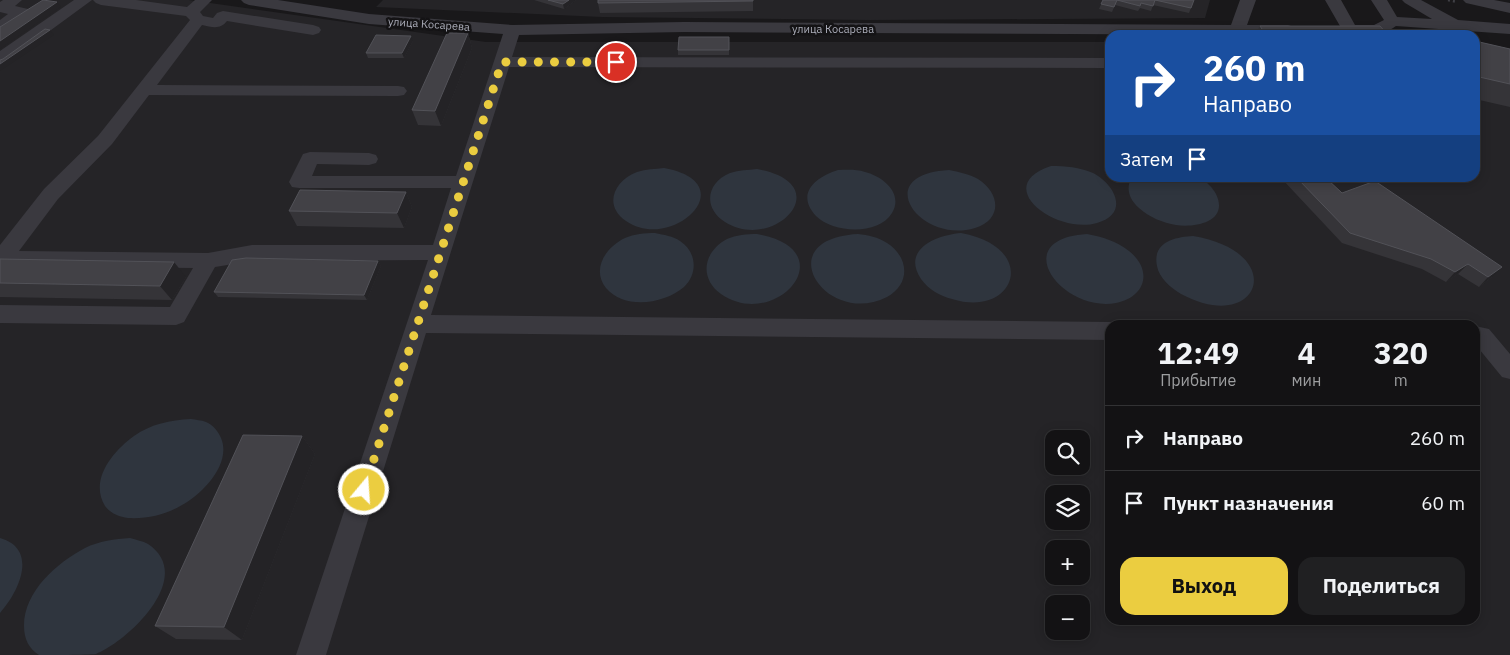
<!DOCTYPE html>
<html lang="ru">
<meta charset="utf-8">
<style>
:root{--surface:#131214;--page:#202022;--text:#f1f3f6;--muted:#9d9ea0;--line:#323234;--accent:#ebcd40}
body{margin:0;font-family:"IBM Plex Sans",sans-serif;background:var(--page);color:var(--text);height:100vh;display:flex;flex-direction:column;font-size:19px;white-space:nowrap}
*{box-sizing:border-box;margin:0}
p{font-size:16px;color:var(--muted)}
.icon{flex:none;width:28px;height:28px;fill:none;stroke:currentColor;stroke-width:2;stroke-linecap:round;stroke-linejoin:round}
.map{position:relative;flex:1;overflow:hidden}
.details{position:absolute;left:1105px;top:320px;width:375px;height:305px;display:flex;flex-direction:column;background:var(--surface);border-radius:15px;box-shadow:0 2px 12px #0003,0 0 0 1px var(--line)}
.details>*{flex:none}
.banner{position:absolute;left:1105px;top:30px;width:375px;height:152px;border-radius:15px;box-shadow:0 2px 12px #0003,0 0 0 1px var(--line);background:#1a4fa0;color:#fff;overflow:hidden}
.controls{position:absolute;left:1045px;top:430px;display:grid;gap:10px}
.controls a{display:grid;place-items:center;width:45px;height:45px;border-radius:10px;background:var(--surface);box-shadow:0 2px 12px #0003,0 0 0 1px var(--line);font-size:25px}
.pin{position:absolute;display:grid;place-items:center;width:42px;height:42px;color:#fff;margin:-21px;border:2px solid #fff;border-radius:50%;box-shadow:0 1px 5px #0007}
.me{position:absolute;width:55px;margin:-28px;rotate:18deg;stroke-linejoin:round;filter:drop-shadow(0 0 4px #0008)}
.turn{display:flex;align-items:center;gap:18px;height:105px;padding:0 15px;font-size:22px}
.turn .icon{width:65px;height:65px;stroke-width:2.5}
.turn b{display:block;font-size:35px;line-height:42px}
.then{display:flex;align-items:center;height:48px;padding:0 15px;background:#0003;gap:10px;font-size:19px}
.eta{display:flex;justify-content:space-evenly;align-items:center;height:85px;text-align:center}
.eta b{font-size:30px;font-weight:800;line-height:35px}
.button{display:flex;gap:10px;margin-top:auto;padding:10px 15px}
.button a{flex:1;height:58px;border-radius:15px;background:var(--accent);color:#111;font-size:20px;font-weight:800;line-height:58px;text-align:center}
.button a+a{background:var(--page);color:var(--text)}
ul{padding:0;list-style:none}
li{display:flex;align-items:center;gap:15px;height:65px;padding:0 15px;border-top:1px solid var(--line)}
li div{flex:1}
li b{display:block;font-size:19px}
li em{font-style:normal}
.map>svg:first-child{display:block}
.built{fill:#252427;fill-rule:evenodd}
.water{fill:#2f353e}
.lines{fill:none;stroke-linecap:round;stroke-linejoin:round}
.path{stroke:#404046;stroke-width:2.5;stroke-dasharray:2 3;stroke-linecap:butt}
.minor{fill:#3a393f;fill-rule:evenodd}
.wall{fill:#353438}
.shaded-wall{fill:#242326}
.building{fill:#424146;stroke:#525258}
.route{stroke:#ebcd40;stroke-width:9;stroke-dasharray:0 16.2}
.labels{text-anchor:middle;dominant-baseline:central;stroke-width:5;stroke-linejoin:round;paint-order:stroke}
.far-street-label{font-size:11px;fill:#abadb9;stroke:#141315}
</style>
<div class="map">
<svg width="1510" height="655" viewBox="0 0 1510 655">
<rect width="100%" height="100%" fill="#19181a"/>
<!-- built -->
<path class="built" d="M0 0H189L486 42H1110V178H1475V70L1510 78V655H0ZM1110 325H1475V620H1110ZM1054 439H1081V466H1054ZM1054 494H1081V521H1054ZM1054 549H1081V576H1054ZM1054 604H1081V631H1054Z
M383 0H1210L1205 18 870 20 602 17 376 7Z"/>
<!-- water -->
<path class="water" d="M1051 166C1066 166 1079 167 1093 173 1115 184 1130 214 1097 223 1056 235 990 186 1051 166Z
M664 168C746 183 672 253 626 221 603 205 614 181 637 172 646 169 655 169 664 168Z
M757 169C840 184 774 253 725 222 703 208 706 183 730 173 739 170 748 170 757 169Z
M838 170C847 170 856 169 865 172 882 176 904 193 892 213 878 236 833 233 816 216 795 193 816 177 838 170Z
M949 170C959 172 969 174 978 179 1000 193 1003 219 975 228 920 245 869 174 949 170Z
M1131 178C1143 177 1191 175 1200 178 1206 181 1213 188 1216 194 1229 221 1197 228 1176 225 1163 223 1149 217 1139 208 1129 199 1126 189 1131 178Z
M655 233C664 235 673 236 680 241 697 252 698 274 684 287 664 304 625 310 606 288 591 269 606 247 625 238 634 234 645 233 655 233Z
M961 233C1041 248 1015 319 952 299 940 296 928 289 921 279 901 249 937 235 961 233Z
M757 234C847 250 776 332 721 294 699 278 703 252 727 239 736 235 747 234 757 234Z
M858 234C868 235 878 237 887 243 909 257 911 284 887 297 826 328 767 239 858 234Z
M1087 234C1103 237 1116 241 1129 251 1153 270 1146 297 1116 303 1062 313 1006 239 1087 234Z
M1193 236C1290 252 1260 336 1181 294 1171 288 1159 278 1157 266 1152 242 1175 237 1193 236Z
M191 419C196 420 201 420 206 422 213 425 218 431 221 438 232 464 202 494 182 505 165 515 147 519 128 518 119 517 110 513 105 506 89 480 113 451 134 436 151 424 170 420 191 419Z
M0 538C39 549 19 592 0 613Z
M130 538C136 540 143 541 148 544 196 576 130 640 96 654 86 655 52 655 39 655 29 649 24 639 24 626 24 591 57 563 85 548 99 541 115 539 130 538Z"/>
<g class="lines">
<!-- path -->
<path class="path" d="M1448 0 1457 2"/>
<!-- minor -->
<path class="minor" d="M3 0H22L15 6 28 9 30 12 6 30 0 32V20L8 14 0 12V2Z
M74 0H92L6 63 0 64V51Z
M93 0H136L187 7 195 0H212L200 12 203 16 213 18 217 13 223 11 313 25 319 27 321 30 319 33 313 35 227 21C220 30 212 27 202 25L157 85 398 86 404 87 407 91 404 95 398 96 149 95 112 144 58 199 19 251 208 253 252 245H433L451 188H299L292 187 289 182 303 154 310 152 369 153 376 155 378 159 376 163 369 165 317 164 312 176H456L503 34 369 24 249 5 244 3 241 0H278L369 14 512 25 684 22 1231 25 1240 0H1256L1247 25H1288L1294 27 1296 30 1294 33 1288 35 684 32 519 35 512 57 1110 58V68L509 67 431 315 1110 322 1118 325H1110V340L426 333 326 655H296L428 260 252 261 215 267 184 322 176 325 0 323V305L170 307 193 268 6 266 0 268V245L44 189 98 136 190 20 186 16 101 5 96 3Z
M1325 0H1341L1355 25H1374L1384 20 1371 0H1387L1397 17 1432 19 1405 3 1402 0H1421L1458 20 1510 24V34L1396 26C1383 36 1360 37 1344 33Z
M1463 0H1494L1510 3V13L1466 3Z
M1475 326 1489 329 1510 354V379L1502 377 1475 344Z"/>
</g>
<!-- wall -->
<path class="wall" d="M534 0H576L564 9Z
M753 0V11L600 13 598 3Z
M1103 0H1194L1189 13 1153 5 1151 11 1140 8 1138 11 1115 5 1112 12 1099 9Z
M1260 26 1388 35H1255Z
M468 33 472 48 441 126 418 125 412 110Z
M729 37V55H678V50Z
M413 41 404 58H368L366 53Z
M1475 41 1510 49V107L1475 99Z
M1281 178H1326L1342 193 1492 277 1479 287 1458 274 1446 282 1422 269 1342 243Z
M406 192 412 207 404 228 297 226 289 211Z
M0 259 186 277 172 300 0 297Z
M378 261 381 266 367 300 218 297 214 292Z
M302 436 315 454 242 640 176 639 155 626Z"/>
<!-- shaded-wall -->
<path class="shaded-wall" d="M569 0H576L564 9 563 4Z
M57 2 61 7 0 49V41Z
M50 30 54 35 0 71V64Z
M468 33 472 48 441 126 435 111Z
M411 36 413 41 404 58 402 53Z
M406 192 412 207 404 228 397 213Z
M378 261 381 266 367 300 364 295Z
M174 262 186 277 172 300 160 286Z
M1468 264 1458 274 1446 282 1455 272Z
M1502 267 1492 277 1479 287 1488 277Z
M302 436 315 454 242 640 224 627Z"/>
<!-- building -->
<path class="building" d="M43 0 57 2 0 41V27Z
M548 0H569L563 4Z
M598 0H753V1L598 3Z
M1103 0H1155L1153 6 1141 3 1140 6 1117 0 1114 7 1101 4Z
M1155 0H1194L1191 8Z
M1260 26H1380L1388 35H1266Z
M45 29 50 30 0 64V60L3 59Z
M447 33H468L435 111 412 110Z
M376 35 411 36 402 53H366Z
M679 37H729V50H678Z
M1475 41 1510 49V84L1475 76Z
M1297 178H1326L1342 193 1375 181 1502 267 1488 277 1468 264 1455 272 1431 259 1350 233Z
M300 190 406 192 397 213 289 211Z
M246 258 378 261 364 295 214 292 232 260Z
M0 259 174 262 160 286 0 283Z
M243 435 302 436 224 627 155 626Z"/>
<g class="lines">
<!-- route -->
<path class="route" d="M364 490 502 62H616"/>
</g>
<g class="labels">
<!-- far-street labels -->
<g class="far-street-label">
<text transform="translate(429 24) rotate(4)">улица Косарева</text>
<text x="833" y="29">улица Косарева</text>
</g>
</g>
</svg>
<div class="controls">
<a><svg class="icon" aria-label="search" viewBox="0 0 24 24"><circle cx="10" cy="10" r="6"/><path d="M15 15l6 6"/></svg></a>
<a><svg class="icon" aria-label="layers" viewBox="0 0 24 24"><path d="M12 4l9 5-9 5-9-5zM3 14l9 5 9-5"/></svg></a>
<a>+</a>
<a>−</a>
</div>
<div class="pin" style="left:616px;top:62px;background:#d93025"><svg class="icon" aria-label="arrive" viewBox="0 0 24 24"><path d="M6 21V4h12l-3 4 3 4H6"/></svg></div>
<svg class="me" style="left:364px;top:490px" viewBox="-20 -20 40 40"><circle r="17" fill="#ebcd40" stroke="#fff" stroke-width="3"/><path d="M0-11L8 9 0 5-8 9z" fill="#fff"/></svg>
<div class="banner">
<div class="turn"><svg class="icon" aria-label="right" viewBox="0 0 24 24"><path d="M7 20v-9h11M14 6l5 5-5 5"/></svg><div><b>260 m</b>Направо</div></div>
<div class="then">Затем<svg class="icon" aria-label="arrive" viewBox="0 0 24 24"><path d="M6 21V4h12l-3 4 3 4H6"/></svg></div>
</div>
<section class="details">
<div class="eta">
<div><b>12:49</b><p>Прибытие</p></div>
<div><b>4</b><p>мин</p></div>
<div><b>320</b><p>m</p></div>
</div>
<ul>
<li><svg class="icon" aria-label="right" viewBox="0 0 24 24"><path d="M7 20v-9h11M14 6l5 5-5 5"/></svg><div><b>Направо</b></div><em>260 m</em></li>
<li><svg class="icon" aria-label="arrive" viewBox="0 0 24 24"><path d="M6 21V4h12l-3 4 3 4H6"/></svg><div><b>Пункт назначения</b></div><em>60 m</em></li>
</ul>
<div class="button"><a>Выход</a><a>Поделиться</a></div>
</section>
</div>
